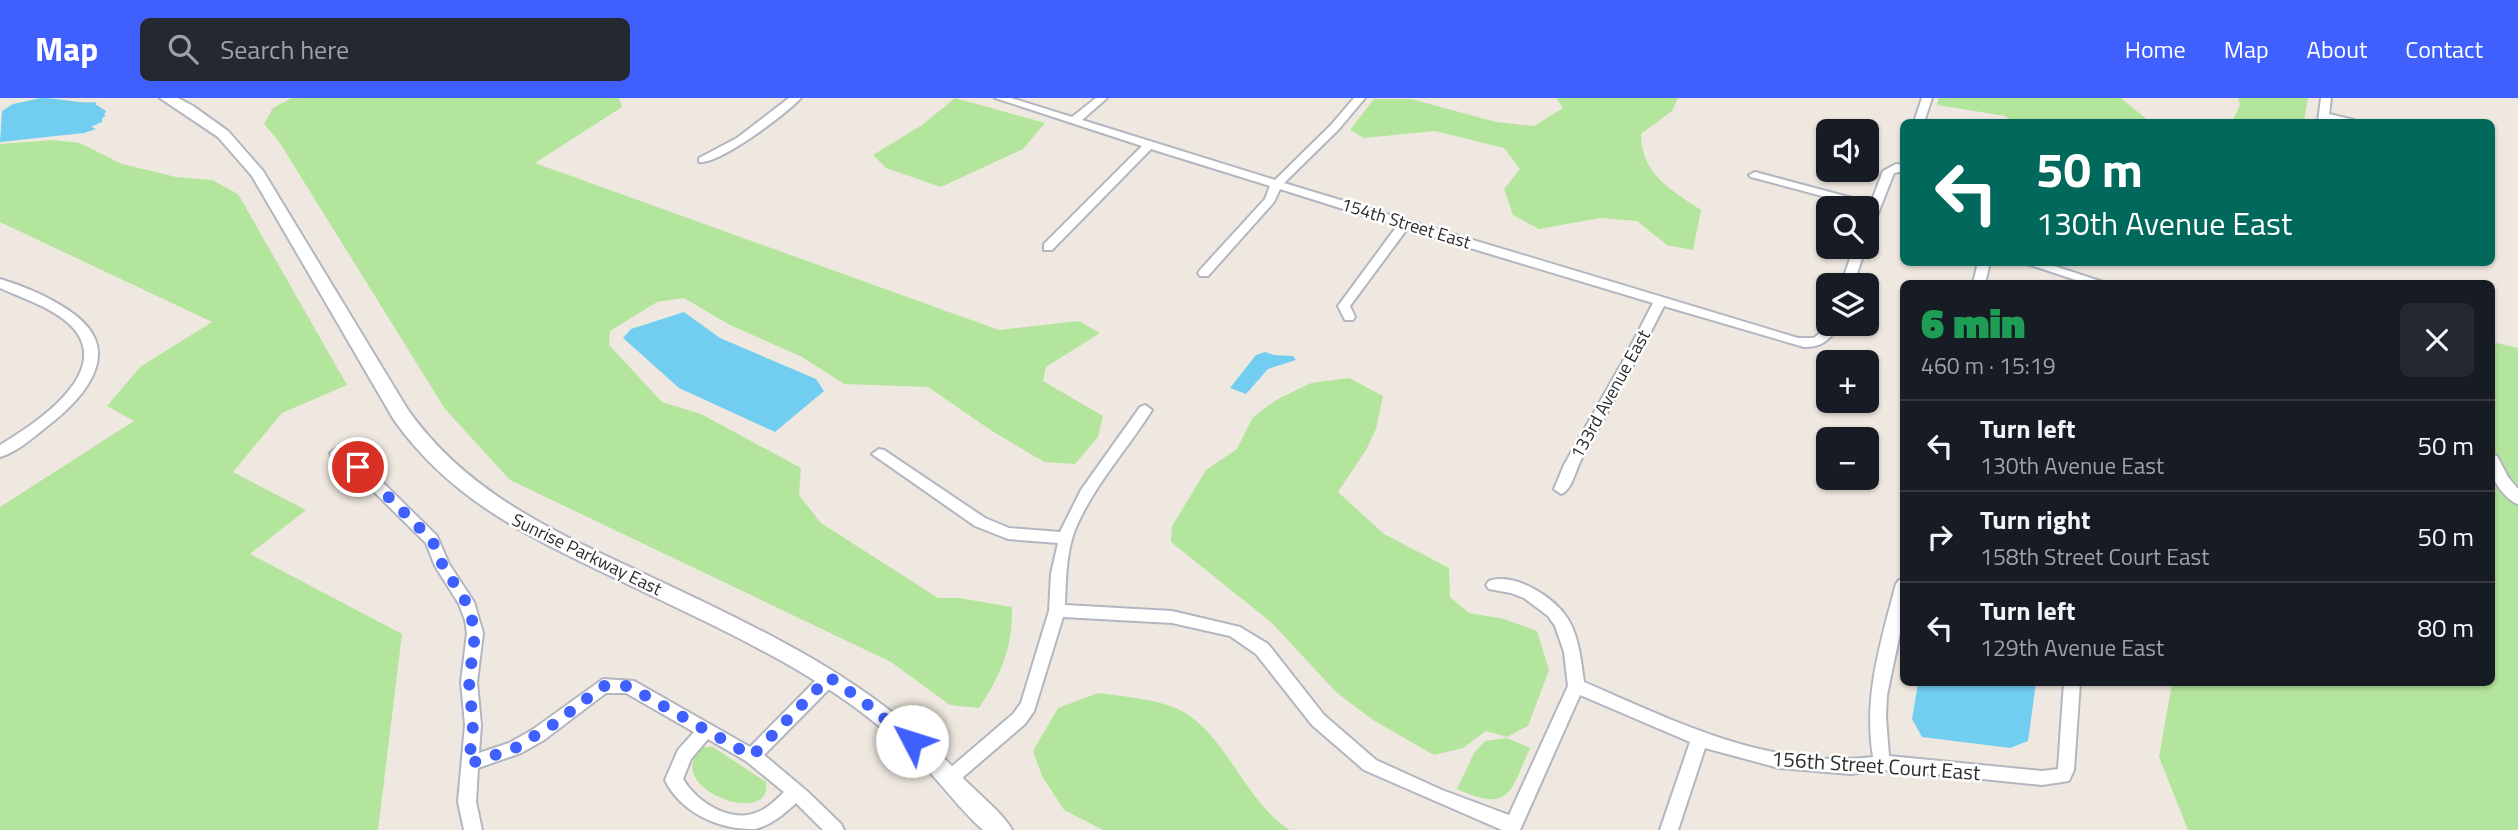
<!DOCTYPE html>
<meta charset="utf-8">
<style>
:root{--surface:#171b24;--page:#242831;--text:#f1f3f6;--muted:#9ea1a6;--line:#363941;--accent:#3f60fd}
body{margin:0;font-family:"Titillium Web",sans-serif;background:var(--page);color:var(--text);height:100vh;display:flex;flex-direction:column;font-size:26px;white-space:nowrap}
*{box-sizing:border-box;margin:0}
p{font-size:23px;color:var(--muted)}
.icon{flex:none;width:38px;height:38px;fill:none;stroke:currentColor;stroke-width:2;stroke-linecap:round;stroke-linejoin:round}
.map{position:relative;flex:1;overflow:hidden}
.drawer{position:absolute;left:1900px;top:182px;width:595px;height:406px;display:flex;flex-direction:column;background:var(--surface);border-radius:10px;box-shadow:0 2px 5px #0004}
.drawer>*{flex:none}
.hud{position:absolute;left:1900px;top:21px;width:595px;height:147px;border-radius:10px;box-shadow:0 2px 5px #0004;background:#00695c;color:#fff;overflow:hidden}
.tools{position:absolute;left:1816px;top:21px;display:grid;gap:14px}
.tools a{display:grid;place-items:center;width:63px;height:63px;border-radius:10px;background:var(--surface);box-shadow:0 2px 5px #0004;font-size:35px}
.pin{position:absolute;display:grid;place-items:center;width:60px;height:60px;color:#fff;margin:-30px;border:4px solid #fff;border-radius:50%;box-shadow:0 2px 7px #0007}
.me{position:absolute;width:77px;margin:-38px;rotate:310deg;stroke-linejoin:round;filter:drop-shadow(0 0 5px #0008)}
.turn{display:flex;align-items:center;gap:24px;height:147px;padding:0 21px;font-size:32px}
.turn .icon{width:91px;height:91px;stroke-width:2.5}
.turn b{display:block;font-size:49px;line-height:60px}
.round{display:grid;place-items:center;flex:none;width:74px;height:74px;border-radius:10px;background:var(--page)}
.head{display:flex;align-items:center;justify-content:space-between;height:119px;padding:0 21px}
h1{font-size:42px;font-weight:800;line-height:52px;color:#1e9e55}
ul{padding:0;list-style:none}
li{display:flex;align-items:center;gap:21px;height:91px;padding:0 21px;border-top:2px solid var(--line)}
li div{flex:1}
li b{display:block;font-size:26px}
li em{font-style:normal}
header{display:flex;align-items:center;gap:42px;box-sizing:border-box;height:98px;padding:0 35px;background:var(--accent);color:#fff}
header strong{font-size:33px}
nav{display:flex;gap:38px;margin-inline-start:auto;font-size:24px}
.search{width:490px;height:63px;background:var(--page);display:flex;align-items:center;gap:18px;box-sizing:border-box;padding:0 24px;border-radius:10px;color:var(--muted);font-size:26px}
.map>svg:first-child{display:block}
.green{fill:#b4e59c}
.water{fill:#72cef1}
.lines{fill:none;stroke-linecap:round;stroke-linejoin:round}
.street-casing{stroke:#b3b6c1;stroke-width:4}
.secondary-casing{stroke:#b3b6c1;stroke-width:4}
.street{fill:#fff;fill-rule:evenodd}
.secondary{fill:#fff;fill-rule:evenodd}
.route{stroke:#3f60fd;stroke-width:12;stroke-dasharray:0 21.6}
.labels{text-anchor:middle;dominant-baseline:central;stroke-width:5;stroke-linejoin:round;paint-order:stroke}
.street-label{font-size:18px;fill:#2d2d2d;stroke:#fff}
.near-street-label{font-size:21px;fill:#2d2d2d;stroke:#fff}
</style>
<header>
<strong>Map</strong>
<div class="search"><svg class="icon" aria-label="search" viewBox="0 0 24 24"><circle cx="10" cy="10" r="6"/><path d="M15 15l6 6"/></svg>Search here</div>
<nav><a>Home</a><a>Map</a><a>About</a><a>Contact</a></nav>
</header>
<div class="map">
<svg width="2518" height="732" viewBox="0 0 2518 732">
<rect width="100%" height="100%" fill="#efe8e0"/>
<!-- green -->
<path class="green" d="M292 0H619L622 9 535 65 999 232 1079 223 1100 235 1046 269 1043 283 1103 318 1098 339 1075 366 1044 364 992 333 928 289 844 286 802 259 730 227 684 200 657 204 610 233 609 247 662 304 701 316 801 370 799 397 821 425 938 500H959L1012 509C1013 549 1001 577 979 610L950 607 891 564 510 382 445 311 278 42 264 26 273 10Z
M955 0 1045 25 1023 51 941 89 886 70 873 57 922 27Z
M1556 0H1678L1672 13 1641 36C1641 76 1671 92 1701 112L1693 152 1667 147 1637 123 1600 120 1539 131 1513 117 1504 91 1520 71 1504 50 1435 33 1364 40 1350 32 1374 1H1411L1496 24 1534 28 1563 10Z
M1939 0H2121L2150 24H2013L2005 18 1937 7Z
M2238 0H2308L2304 24H2232L2240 7Z
M54 42 80 45 122 66 176 79 212 82 238 96 347 287 282 315 233 374 306 412 250 456 402 536 378 732H0V409L134 323 107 308 140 269 212 224 0 124V46Z
M2492 244 2518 250V732H2188L2159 659 2172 585 2492 584Z
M1349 280 1383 298 1376 331 1366 352 1338 394 1384 436 1449 470 1450 499 1469 515 1504 521 1537 533 1549 572 1528 628 1507 639 1486 633 1463 650 1434 657 1373 622 1337 595 1272 525 1171 444 1172 428 1206 372 1237 351 1253 319 1276 302 1311 285Z
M1098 595C1121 598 1145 600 1167 607 1223 623 1241 702 1290 732H1103L1064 712 1042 678 1033 653 1058 610Z
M1507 640 1530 650C1510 695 1510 715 1457 691L1474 655 1485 643Z
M703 649H713L766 684C774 732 657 689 703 649Z"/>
<!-- water -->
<path class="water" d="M41 0C61 0 78 6 97 4L95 6 106 13 104 17 106 18 102 20V24L91 29 96 31 84 35 0 44 2 13 13 6Z
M684 214 720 240 816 281 824 293 775 334 679 290 623 240 631 231Z
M1265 254 1274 257 1293 258 1296 262 1268 271 1246 296 1230 290 1256 257Z
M1918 585H2036L2028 643 2010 650 1922 639 1912 621Z"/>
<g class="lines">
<defs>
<path id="street" d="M789 0H801C786 16 719 67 699 64V60L737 40Z
M995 0H1011L1072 19 1096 0H1107L1082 22 1275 82 1331 27 1354 0H1365L1339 31 1284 85 1798 240H1814L1821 234 1828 223 1829 226H1838C1831 242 1822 249 1804 249L1664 208C1638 260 1610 310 1582 360 1576 370 1572 393 1561 396L1554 391 1564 367 1622 265 1653 205 1407 131 1350 208 1355 219 1353 222H1345L1338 208 1397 128 1280 91 1274 104 1208 178H1200L1198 175 1200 172 1265 101 1270 88 1151 51 1052 152H1044V146L1142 48Z
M1922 0H1932L1924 24H1914Z
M2321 0H2331L2329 16 2354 22 2355 24 2329 22 2328 24H2318Z
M1896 66 1904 67V73L1894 75 1873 128 1867 131V110L1751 79 1749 77 1755 74 1871 105 1883 73Z
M1854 149H1866L1853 187H1841Z
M1978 164H1990L1985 186H1973Z
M2021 164H2042L2109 186H2088Z
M0 181C27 189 84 212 95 241 108 272 76 305 54 323 38 335 20 353 0 359V347C37 325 120 270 67 224 48 208 22 200 0 190Z
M1145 307 1152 312C1127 352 1093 388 1075 432 1066 454 1066 483 1065 507L1172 513 1240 529 1268 546 1324 617 1376 662 1442 692 1509 717 1568 588 1564 554 1555 528 1548 518 1524 500 1511 495 1489 491 1486 487 1489 483C1515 474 1554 499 1568 521 1579 539 1581 563 1584 584 1674 623 1771 672 1873 659 1863 599 1881 543 1896 486L1899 482 1904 480V516L1887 597 1886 619 1889 658 2042 673 2058 671 2064 584H2080L2074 672 2069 683 2042 687 1914 674 1882 672 1851 676 1779 670 1705 650 1678 732H1660L1690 644 1580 597 1520 732H1502L1364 672 1312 627 1256 556 1230 538 1172 525 1063 519 1034 613 1025 626 955 686 949 688 943 686 940 681 943 676 1013 616 1021 605 1049 513 1051 476 1058 445 1008 441 975 428 872 356 879 351 884 352 985 420 1009 430 1060 434 1081 392 1140 309Z
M337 350 363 365 437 438 449 466 474 504 483 535 477 584 481 627 479 655 509 645 532 632 603 581 634 583 750 649 823 575 829 573 835 575 837 580 835 585 764 657 808 694 841 726 844 732H823L796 705C784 716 772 727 755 731 719 732 680 714 665 682L678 652 694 634 626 595H606L544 642 521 655 478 670 476 704 482 732H464L458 704 465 627 461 584 467 535 465 522 459 506 435 468 426 445 353 373 332 359 330 355ZM708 641 746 663 784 694C776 702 768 710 758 714 730 726 697 704 683 681L691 661Z
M2492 357 2497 358 2508 379 2518 391V406C2508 403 2494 386 2492 375 2491 370 2492 363 2492 357Z"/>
<path id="secondary" d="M160 0H178L193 8 228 33 263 73 408 312C470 399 560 436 653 480 765 533 878 585 962 679 975 693 1005 717 1012 732H983C959 711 941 684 918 662 889 635 856 608 822 587 757 546 685 514 615 480 529 439 451 402 394 322L252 78 218 39Z"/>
</defs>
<!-- street casing -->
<use href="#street" class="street-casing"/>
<!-- secondary casing -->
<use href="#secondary" class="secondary-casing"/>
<!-- street -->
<use href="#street" class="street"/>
<!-- secondary -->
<use href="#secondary" class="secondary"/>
</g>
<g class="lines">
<!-- route -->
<path class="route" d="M358 369 432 442 443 468 466 504 472 522 475 536 469 584 473 627 469 666 515 650 554 626 603 588H628L752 658 829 579 863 603 912 643"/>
</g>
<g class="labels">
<!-- street labels -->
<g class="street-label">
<text transform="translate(1406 125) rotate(17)">154th Street East</text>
<text transform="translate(1610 296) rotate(-61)">133rd Avenue East</text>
<text transform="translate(587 456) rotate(26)">Sunrise Parkway East</text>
</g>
<!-- near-street labels -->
<g class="near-street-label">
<text transform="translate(1876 667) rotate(4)">156th Street Court East</text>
</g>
</g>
</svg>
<div class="tools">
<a><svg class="icon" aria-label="sound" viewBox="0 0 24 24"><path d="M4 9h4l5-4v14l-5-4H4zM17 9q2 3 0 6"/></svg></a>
<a><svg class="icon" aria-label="search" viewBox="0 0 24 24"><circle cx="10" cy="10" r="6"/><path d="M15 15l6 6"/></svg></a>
<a><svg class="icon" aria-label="layers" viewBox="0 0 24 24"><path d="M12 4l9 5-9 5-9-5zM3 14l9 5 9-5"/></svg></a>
<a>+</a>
<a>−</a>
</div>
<div class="pin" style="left:358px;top:369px;background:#d93025"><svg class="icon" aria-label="arrive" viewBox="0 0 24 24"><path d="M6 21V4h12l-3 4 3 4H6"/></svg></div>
<svg class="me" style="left:912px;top:643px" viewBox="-20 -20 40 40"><circle r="19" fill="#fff"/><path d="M0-13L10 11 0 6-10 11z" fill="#3f60fd"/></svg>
<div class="hud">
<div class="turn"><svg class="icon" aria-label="left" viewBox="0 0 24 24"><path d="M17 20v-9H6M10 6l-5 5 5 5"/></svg><div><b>50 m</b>130th Avenue East</div></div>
</div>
<section class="drawer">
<div class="head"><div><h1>6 min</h1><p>460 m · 15:19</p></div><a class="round"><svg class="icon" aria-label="close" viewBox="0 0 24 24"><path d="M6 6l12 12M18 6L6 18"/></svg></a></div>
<ul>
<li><svg class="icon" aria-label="left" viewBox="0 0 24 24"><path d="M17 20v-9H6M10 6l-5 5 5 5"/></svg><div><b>Turn left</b><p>130th Avenue East</p></div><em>50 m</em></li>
<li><svg class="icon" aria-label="right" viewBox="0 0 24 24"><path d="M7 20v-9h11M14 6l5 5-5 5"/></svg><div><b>Turn right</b><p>158th Street Court East</p></div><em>50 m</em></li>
<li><svg class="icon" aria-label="left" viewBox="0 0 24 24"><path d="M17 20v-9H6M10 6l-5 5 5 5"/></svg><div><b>Turn left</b><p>129th Avenue East</p></div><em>80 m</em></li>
</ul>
</section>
</div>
